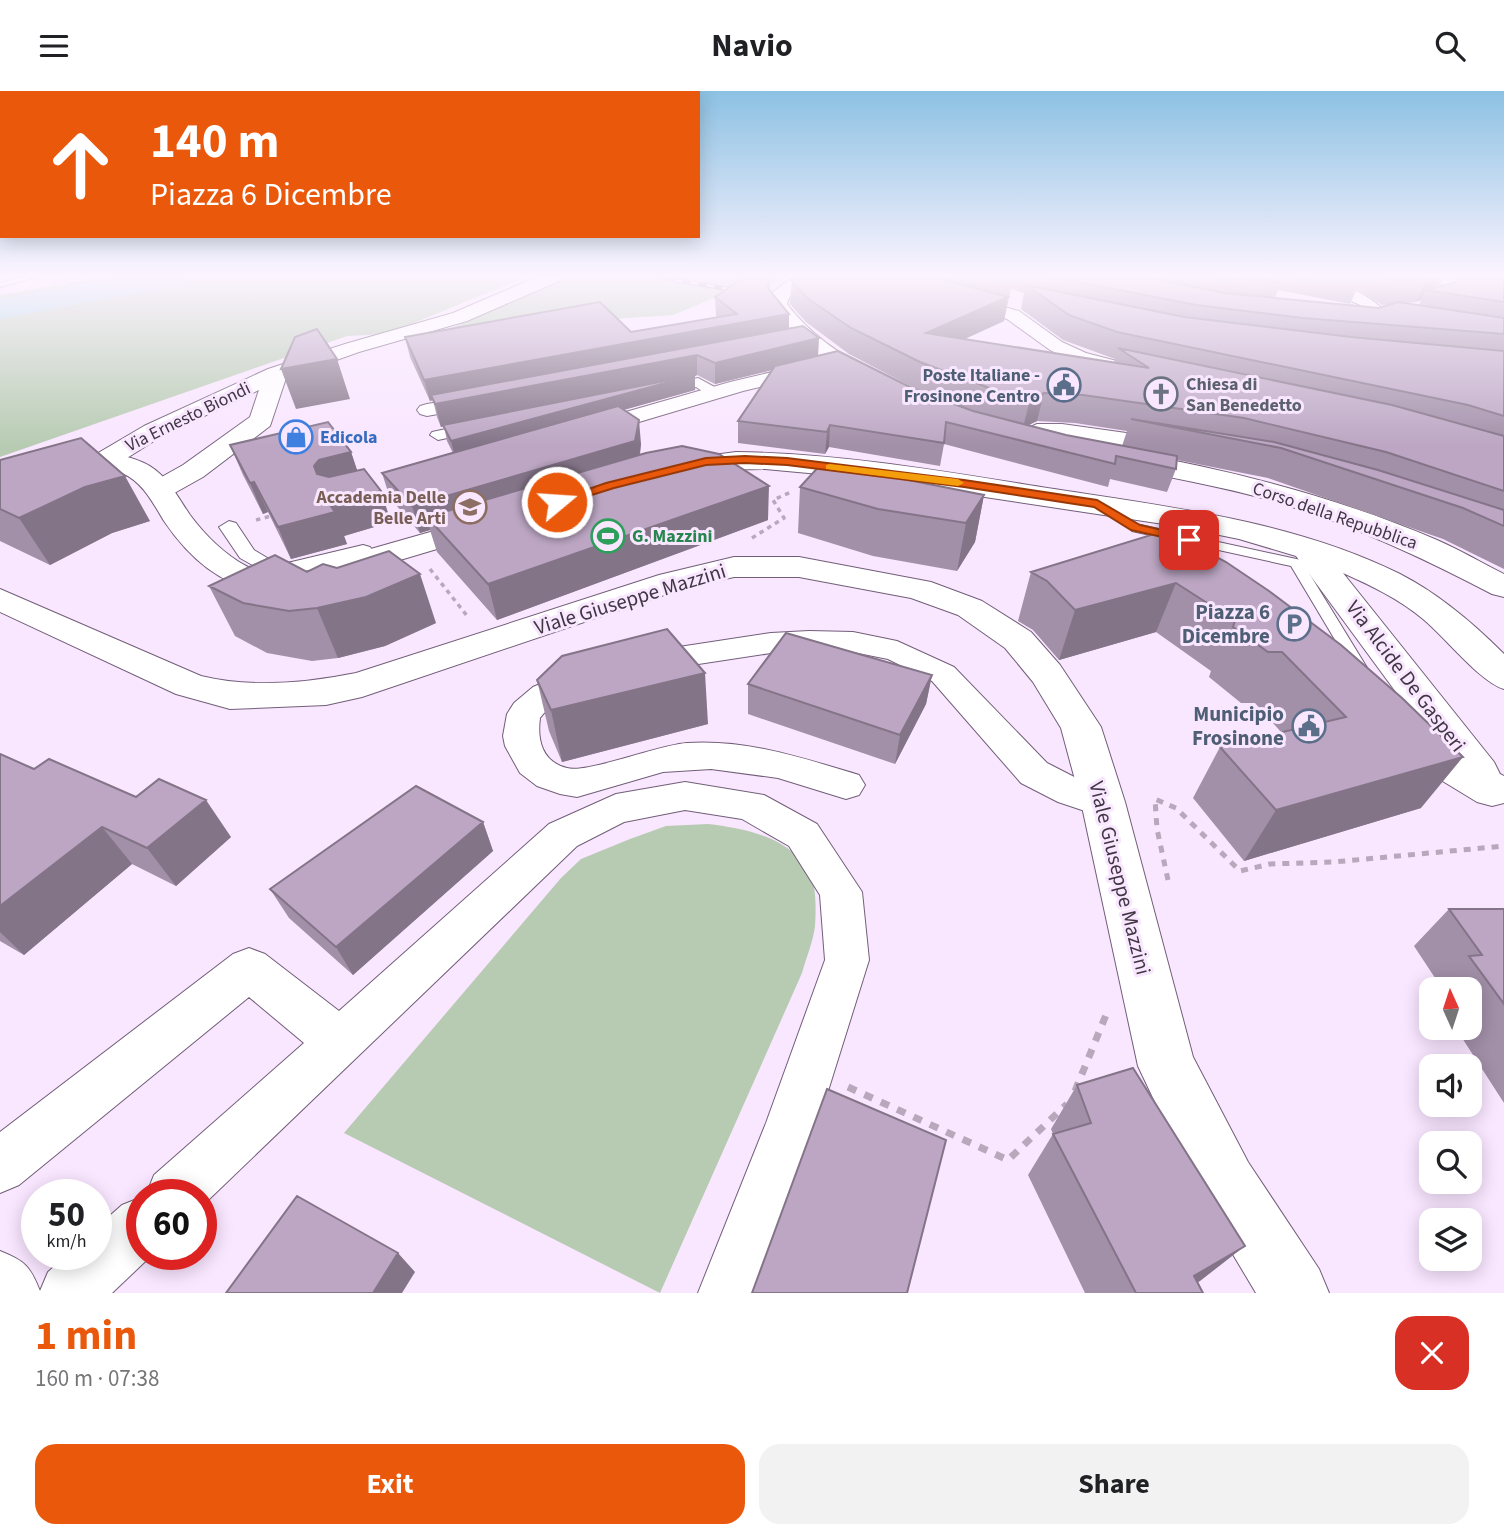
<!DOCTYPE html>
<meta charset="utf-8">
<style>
:root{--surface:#fff;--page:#f2f2f2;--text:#202124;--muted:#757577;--accent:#ea580c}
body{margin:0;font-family:"Source Sans 3",sans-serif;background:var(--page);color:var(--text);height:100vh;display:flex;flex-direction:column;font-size:26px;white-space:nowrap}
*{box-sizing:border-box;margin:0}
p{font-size:23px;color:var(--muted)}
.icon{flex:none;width:38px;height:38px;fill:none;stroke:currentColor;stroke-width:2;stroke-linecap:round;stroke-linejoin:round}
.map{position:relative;height:1202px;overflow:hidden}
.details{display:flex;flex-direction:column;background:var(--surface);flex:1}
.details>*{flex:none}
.hud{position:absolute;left:0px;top:0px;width:700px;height:147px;box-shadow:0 4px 18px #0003;background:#ea580c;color:#fff;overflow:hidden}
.needle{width:46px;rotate:357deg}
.buttons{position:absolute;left:1419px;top:886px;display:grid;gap:14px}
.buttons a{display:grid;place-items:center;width:63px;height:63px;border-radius:14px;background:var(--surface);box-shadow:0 4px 18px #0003;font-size:35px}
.speed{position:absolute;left:21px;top:1088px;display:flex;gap:14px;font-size:35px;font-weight:700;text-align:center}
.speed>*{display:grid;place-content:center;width:91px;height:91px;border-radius:50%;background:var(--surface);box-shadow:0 4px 18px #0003;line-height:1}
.speed small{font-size:18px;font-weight:400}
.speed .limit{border:10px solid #d22;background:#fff;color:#111}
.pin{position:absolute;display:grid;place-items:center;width:60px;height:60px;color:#fff;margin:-30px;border-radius:14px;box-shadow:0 4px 10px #0006}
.me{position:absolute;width:77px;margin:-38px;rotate:72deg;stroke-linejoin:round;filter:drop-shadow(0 0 5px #0008)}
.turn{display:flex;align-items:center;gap:24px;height:147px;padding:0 35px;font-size:32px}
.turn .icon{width:91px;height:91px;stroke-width:2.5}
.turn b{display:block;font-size:49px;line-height:60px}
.round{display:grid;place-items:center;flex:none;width:74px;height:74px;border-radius:21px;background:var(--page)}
.overview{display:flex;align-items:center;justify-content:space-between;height:119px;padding:0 35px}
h1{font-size:42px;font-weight:700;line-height:52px;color:var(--accent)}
.button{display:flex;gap:14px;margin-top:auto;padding:14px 35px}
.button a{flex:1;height:80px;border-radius:21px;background:var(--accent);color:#fff;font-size:28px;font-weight:700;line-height:80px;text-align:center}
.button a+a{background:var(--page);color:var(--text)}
header{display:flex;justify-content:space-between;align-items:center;height:91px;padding:0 35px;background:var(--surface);font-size:32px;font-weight:700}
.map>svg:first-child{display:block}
.green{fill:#b7cbb2}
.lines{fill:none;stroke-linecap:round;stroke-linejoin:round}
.river{fill:#a3d5dc;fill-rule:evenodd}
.service-casing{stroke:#725e78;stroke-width:2}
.pedestrian-casing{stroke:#725e78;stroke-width:2}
.minor-casing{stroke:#725e78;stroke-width:2}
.tertiary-casing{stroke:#725e78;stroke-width:2}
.secondary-casing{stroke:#725e78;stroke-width:2}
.primary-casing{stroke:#725e78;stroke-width:2}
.path-far3{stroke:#b8a8bc;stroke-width:2.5;stroke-dasharray:2.5 2.5;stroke-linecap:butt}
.path-far2{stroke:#b8a8bc;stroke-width:3.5;stroke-dasharray:4.5 4.5;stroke-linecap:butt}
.path-far1{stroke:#b8a8bc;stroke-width:5;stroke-dasharray:7 7;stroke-linecap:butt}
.path{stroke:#b8a8bc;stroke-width:7;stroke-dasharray:9 9;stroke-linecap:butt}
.service{fill:#fff;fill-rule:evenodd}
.pedestrian{fill:#fff;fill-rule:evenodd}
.minor{fill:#fff;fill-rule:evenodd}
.tertiary{fill:#fff;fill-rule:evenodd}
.secondary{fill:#fff;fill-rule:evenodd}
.primary{fill:#fff;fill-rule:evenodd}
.rail-casing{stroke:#6e6272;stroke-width:4.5}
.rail{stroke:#f9e6ff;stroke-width:2.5;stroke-dasharray:8;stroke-linecap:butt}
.wall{fill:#a28fa8;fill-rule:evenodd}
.shaded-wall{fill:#847488}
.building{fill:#bca6c3;stroke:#847488;stroke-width:2}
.route{fill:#ea580c;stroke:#983908;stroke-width:2}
.slow{fill:#f59e0b}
.labels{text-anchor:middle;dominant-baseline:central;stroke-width:6;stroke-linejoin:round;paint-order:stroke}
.far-service-label{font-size:18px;font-weight:bold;fill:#4e5e75;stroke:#f9e6ff;text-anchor:end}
.far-worship-label{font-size:18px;font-weight:bold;fill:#5b616d;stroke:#f9e6ff;text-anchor:start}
.far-street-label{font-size:18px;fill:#403743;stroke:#f9e6ff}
.far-shop-label{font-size:18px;font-weight:bold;fill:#366cbe;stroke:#f9e6ff;text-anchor:start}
.far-education-label{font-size:18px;font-weight:bold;fill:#785e54;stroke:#f9e6ff;text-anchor:end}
.far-leisure-label{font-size:18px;font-weight:bold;fill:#27864d;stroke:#f9e6ff;text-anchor:start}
.street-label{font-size:21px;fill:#403743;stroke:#f9e6ff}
.service-label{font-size:21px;font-weight:bold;fill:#4e5e75;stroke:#f9e6ff;text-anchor:end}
</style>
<header><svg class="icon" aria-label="menu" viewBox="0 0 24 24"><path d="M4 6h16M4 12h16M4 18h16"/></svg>Navio<svg class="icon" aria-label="search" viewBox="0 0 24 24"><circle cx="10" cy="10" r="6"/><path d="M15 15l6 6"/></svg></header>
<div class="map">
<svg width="1504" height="1202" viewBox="0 0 1504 1202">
<rect width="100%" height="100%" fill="#f9e6ff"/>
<!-- green -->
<path class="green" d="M104 186H526L387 243 347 245 0 366V204Z
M568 186H790L756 198 742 195 673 224 447 239Z
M708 733C742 737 786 745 807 777 817 791 816 819 815 835 813 851 806 867 802 882L660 1202 344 1042 561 787 581 768 630 748 666 735Z"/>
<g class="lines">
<!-- river -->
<path class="river" d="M123 186H191L187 192 176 195 0 228V208Z"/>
<defs>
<path id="service" d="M23 186H37L0 196V192Z
M1136 433 1301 469 1369 580 1366 584H1356L1291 475 1132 440V434Z"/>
<path id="pedestrian" d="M1445 188 1504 193V199L1453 195 1456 199 1452 206 1448 208 1442 204 1444 199 1439 191Z
M698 287 720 299 722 302 720 305H710L696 296 662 303 655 299 657 296Z
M479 331 487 336 485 339 438 349 430 344 432 341Z
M229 430 236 432 254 459 279 474 363 454 370 456 373 460 370 464 276 487 240 467 219 436Z"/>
<path id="minor" d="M1295 186C1326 186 1370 199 1388 225L1387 231 1378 236H1345L1342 232 1345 228 1372 225 1365 216Z
M964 205 1019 220 1062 251 1086 262 1132 274 1135 278 1125 284 1072 270 1050 259 1007 228 958 213 956 210Z
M810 272 817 274 820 278 817 282 743 300 592 345 584 343 581 338 584 333 730 291Z
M480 304 487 306 490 310 487 314 427 325 420 323 417 319 420 315 427 313Z
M1037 333H1062L1169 348 1177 350 1180 355 1177 360 1169 362 1062 347H1042L1024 355 1016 353 1013 348 1016 343Z
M809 540 853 541 897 550 954 576 1047 672 1084 691 1116 701 1122 711 1116 721 1103 726 1058 711 1021 692 932 590 888 568 853 561 771 562 646 581 635 578 630 571 635 564 646 561 771 542Z
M581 576 593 579 597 587C586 605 555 606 540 627 537 649 542 671 567 677 586 683 658 654 687 652 746 648 803 667 859 684L865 694 859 704 846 708 778 687 711 678 663 681 577 706 560 703 537 695 520 682 505 655 503 645 507 623 514 612 533 596Z
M685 691 764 704 817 733 862 801 869 869 818 1032 758 1202H698L766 1032 825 869 820 804 789 755 742 728 685 719 624 731 577 755 201 1116V1104H146L154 1084 304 952 249 906 19 1094 0 1102V1041L233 863 249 857 265 863 339 920 549 733 616 703Z
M142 1106V1164H152L112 1202H0V1160C25 1170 30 1175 40 1200L48 1181 67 1164H96V1137L122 1114Z"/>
<path id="tertiary" d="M537 186H562L559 190 467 230 359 261 286 287 270 335 203 386 169 405 159 407 149 405 145 399 149 393 183 374 250 326 259 299 162 345 111 377 102 379 93 377 89 371 93 365 144 335 268 278 345 253 453 222Z"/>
<path id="secondary" d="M793 186H813L789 207 787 213C811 245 846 268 882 285L885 290 882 295C847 304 787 240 769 213L773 201Z
M1124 360C1231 379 1337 406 1437 449 1460 459 1482 472 1504 483V506L1492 503C1423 467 1351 433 1276 411 1223 395 1168 387 1115 374L1111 368 1115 362Z"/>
<path id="primary" d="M736 361C837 362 941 380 1041 396 1161 415 1289 428 1400 483 1439 503 1473 532 1504 563V598C1481 592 1445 546 1423 528 1399 508 1372 495 1343 482L1494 671 1500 683 1504 685V712L1492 715 1477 711 1395 661 1389 651 1395 641 1410 636 1426 642 1296 465 1239 448 1170 434 852 386 765 378 707 379 678 384 668 382 664 376 668 370Z
M85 362C105 362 126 363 144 372 166 382 177 405 190 424 205 444 224 463 246 475 263 484 281 478 299 482L303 489 299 496C240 511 196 477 164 430 153 412 143 391 122 382 92 369 31 384 0 391V375Z
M483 426 494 429 498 435 494 441 343 486 332 483 327 476 332 469Z
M734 466H799L931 491 982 510 1031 541 1060 574 1101 636 1125 711 1193 966 1248 1071 1319 1178 1329 1202H1256L1204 1115 1138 975 1081 711 1061 637 1033 591 1005 557 958 524 911 507 799 486H734L682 498 362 606 326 614 230 618 176 603 0 521V498L201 585C250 597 307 592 356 582L659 484Z"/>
</defs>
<!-- service casing -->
<use href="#service" class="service-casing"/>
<!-- pedestrian casing -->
<use href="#pedestrian" class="pedestrian-casing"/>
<!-- minor casing -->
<use href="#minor" class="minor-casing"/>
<!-- tertiary casing -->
<use href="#tertiary" class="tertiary-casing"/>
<!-- secondary casing -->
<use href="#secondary" class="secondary-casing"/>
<!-- primary casing -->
<use href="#primary" class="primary-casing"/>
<!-- path-far3 -->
<path class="path-far3" d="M53 192 80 186"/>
<!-- path-far2 -->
<path class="path-far2" d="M256 429 275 424
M752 447 784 427 773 409 791 401
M430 478 468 526"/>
<!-- path-far1 -->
<path class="path-far1" d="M1168 789 1157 738 1155 708 1176 717 1240 780 1270 773 1334 771 1504 755"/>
<!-- path -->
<path class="path" d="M848 996 1008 1069 1067 1013
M1075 1000 1106 924"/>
<!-- service -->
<use href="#service" class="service"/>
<!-- pedestrian -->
<use href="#pedestrian" class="pedestrian"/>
<!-- minor -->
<use href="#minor" class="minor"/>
<!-- tertiary -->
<use href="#tertiary" class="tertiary"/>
<!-- secondary -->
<use href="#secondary" class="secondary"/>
<!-- primary -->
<use href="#primary" class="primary"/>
<defs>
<path id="rail" d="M659 186 745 201"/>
</defs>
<!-- rail casing -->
<use href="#rail" class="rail-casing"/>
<!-- rail -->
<use href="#rail" class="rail"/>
</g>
<!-- wall -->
<path class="wall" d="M770 186V200L789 237 818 265 916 298 849 263 806 231 790 213 792 186H1444L1439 196 1456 191 1462 187 1456 186H1504V478L1443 448 1268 387 1177 369 1176 378 1167 401 1110 388 1108 396 944 353 940 375 829 356 825 363 738 352V330L773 279 715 293 697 284 695 285V299L623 319 641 353 640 364 768 429 497 529 437 461 430 439 420 442 390 407 382 382 453 362 447 350 444 335 441 336 437 326 433 309 430 310 410 266 405 246 631 241 717 226 716 225 715 206ZM1011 198 1024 202 1021 218 1063 249 1115 268 1114 272 965 248 1004 230ZM1357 198 1382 214 1393 213 1379 217 1275 207 1278 199 1350 213ZM1421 209 1419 214 1405 212 1416 211ZM1037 330 1075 332 1127 340 1122 355 1066 344 1028 334Z
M230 354 351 361 357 379 391 431 344 445 347 453 291 468 268 421 263 423 243 384Z
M0 369 150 430 112 442 50 474 0 450Z
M800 396 984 404 975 451 957 480 873 465 798 442Z
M1226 471 1421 717 1244 770 1193 707 1220 656 1281 641 1255 612H1241L1209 586 1211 580 1156 541 1059 569 1033 539 1018 530 1031 481Z
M307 481 436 532 385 555 338 567 312 570 267 562 235 545 209 495Z
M932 584 926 613 895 673 748 623V593Z
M537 589 708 633 562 671 549 640Z
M0 663 34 678 231 746 176 795 132 773 24 864 0 850Z
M483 731 493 760 353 884 289 827 270 798Z
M1449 818H1504V1012L1455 936H1470V898H1434L1439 893 1414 855Z
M1077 994 1198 1191 1203 1202H1085L1028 1084 1053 1043 1051 1038Z"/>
<!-- shaded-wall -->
<path class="shaded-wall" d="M1432 186H1438L1431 200 1426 199 1421 209 1416 211 1428 188Z
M1008 206 1004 230 922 267 926 242Z
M789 223V242L431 304 433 309 430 310 424 289Z
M819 247 818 267 715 293V272Z
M697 264V284L695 285V299L455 366 451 350 683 287 441 336 435 313Z
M337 268 350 308 296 318 281 278Z
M1044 302 1037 330 1023 337 1030 308Z
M639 329 641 353 638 375 427 426 430 439 420 442 412 415Z
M830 334 829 356 825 363 827 341Z
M351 361 361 391 326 406 314 375 319 369Z
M125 385 150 430 112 442 50 474 19 427 85 396Z
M254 391 268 421 263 423 250 392Z
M769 395 768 429 497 529 488 493Z
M381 400 391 431 344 445 347 453 291 468 278 436 330 414Z
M984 404 975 451 957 480 966 432Z
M420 483 436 532 385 555 338 567 317 517Z
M1176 492 1156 541 1059 569 1075 519Z
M705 582 708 633 562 671 551 619Z
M932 584 926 613 895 673 900 644Z
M1463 666 1421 717 1244 770 1276 719Z
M206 709 231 746 176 795 147 757Z
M483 731 493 760 353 884 336 856Z
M102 736 132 773 24 864 0 841V815Z
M1245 1155 1200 1190 1180 1202 1194 1185Z
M398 1162 415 1181 402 1202H373Z"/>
<!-- building -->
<path class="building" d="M745 186H770L767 196 789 223 424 289 405 246 600 211 631 241 737 223 715 206Z
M792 186H935L1008 206 926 242 1149 277 1118 257 1392 314 1504 345V400L1386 361 1244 327 1083 304 1044 302 1030 308 992 298 920 271 851 237 807 207 791 189Z
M1053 186H1145L1225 202 1379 217 1398 211 1504 227V243L1303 227 1196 214Z
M1222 186H1255L1281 192 1226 187Z
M1387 186H1432L1428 188 1393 190Z
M1463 186H1504V211L1426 199 1456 191Z
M1026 194 1184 226 1351 246 1504 260V325L1468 314 1117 241 1069 224Z
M803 235 819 247 715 272 697 264 435 313 431 304Z
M317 238 337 268 281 278 295 246Z
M838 260 914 298 973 320 1066 344 1177 365 1176 378 1116 365 1115 373 946 331 944 352 830 334 827 341 738 330 775 275Z
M695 284 451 350 443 334Z
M618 315 639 329 635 350 412 415 382 382Z
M1131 328 1274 351 1378 379 1504 419V435L1463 417 1281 357Z
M328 331 351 361 319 369 314 375 317 383 329 386 364 378 381 400 330 414 335 421 278 436 254 391 250 392 230 354Z
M81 347 125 385 85 396 19 427 0 418V369Z
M682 355 719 363 769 395 488 493 427 426 646 362Z
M822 372 984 404 966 432 878 418 800 396Z
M1167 439 1226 471 1269 500 1341 554 1402 607 1463 666 1276 719 1220 656 1346 626 1282 561H1268L1233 536 1235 530 1176 492 1075 519 1047 490 1031 481Z
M389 460 420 483 366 506 317 517 289 520 243 512 209 495 275 464 307 481 323 473 337 477Z
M667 538 705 582 551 619 537 589 562 565Z
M786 542 932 584 900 644 748 593Z
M0 663 34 678 49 668 136 706 159 688 206 709 147 757 102 736 0 815Z
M416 695 483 731 336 856 270 798Z
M1449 818H1504V913L1469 865 1482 864Z
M1133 977 1245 1155 1194 1185 1203 1202H1136L1053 1043 1091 1032 1077 994Z
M827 998 946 1049 907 1202H752Z
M297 1105 398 1162 373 1202H226Z"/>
<!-- sky -->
<linearGradient id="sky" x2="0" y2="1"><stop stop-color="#8cc1e3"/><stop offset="0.52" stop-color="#fcf4ff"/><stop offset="1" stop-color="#fcf4ff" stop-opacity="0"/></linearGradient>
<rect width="1504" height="355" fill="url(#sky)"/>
<!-- route -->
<path class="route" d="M745 365 787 367 964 389 1097 409 1140 434 1194 446 1195 449 1189 452 1131 439 1094 416 964 396 787 374 745 372 706 374 614 397 557 415 551 411 606 392 706 367Z"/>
<!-- slow -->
<path class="slow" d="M830 373 958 388 964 392 958 395 826 378V374Z"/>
<!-- icons -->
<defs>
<symbol id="civic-ring" viewBox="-11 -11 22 22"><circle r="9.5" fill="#f9e6ff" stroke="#5c6f8a" stroke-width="1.5"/><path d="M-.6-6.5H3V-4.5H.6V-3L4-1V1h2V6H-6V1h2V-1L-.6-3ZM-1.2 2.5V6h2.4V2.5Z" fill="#5c6f8a"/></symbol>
<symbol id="church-ring" viewBox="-11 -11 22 22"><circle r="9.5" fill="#f9e6ff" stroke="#6b7280" stroke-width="1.5"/><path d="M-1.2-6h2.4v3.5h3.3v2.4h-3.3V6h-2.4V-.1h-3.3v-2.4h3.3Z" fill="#6b7280"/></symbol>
<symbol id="shop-ring" viewBox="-11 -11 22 22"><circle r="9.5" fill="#f9e6ff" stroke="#3f7fe0" stroke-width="1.5"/><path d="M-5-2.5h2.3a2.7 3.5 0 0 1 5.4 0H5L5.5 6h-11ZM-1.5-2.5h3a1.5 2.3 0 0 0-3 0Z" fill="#3f7fe0"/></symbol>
<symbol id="university-ring" viewBox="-11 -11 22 22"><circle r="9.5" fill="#f9e6ff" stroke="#8d6e63" stroke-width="1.5"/><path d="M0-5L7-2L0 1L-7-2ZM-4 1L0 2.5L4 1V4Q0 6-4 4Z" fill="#8d6e63"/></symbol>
<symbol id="stadium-ring" viewBox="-11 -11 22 22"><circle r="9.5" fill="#f9e6ff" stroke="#2e9e5b" stroke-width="1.5"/><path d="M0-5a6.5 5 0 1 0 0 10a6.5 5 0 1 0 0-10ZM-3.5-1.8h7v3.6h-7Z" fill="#2e9e5b"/></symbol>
<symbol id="parking-ring" viewBox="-11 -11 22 22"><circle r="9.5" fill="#f9e6ff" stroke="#5c6f8a" stroke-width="1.5"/><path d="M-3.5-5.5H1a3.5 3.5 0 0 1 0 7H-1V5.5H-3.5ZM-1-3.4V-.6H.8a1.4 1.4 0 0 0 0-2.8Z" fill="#5c6f8a"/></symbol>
</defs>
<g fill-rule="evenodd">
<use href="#civic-ring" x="1045" y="275" width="38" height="38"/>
<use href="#church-ring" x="1142" y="284" width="38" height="38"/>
<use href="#shop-ring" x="277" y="327" width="38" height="38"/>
<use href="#university-ring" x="451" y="397" width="38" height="38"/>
<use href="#stadium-ring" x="589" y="426" width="38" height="38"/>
<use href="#parking-ring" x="1275" y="514" width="38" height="38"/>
<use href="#civic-ring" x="1290" y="616" width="38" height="38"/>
</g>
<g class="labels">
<!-- far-service labels -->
<g class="far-service-label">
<text x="1040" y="284">Poste Italiane -<tspan x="1040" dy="21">Frosinone Centro</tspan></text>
</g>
<!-- far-worship labels -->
<g class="far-worship-label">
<text x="1186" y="293">Chiesa di<tspan x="1186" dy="21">San Benedetto</tspan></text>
</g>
<!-- far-street labels -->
<g class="far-street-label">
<text transform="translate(188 326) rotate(-26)">Via Ernesto Biondi</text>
<text transform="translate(1335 425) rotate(19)">Corso della Repubblica</text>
</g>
<!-- far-shop labels -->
<g class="far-shop-label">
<text x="320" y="346">Edicola</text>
</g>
<!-- far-education labels -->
<g class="far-education-label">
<text x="446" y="406">Accademia Delle<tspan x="446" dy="21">Belle Arti</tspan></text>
</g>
<!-- far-leisure labels -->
<g class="far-leisure-label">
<text x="632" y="445">G. Mazzini</text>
</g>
<!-- street labels -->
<g class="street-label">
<text transform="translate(630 508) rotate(-17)">Viale Giuseppe Mazzini</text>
<text transform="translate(1406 585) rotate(53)">Via Alcide De Gasperi</text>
<text transform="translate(1120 787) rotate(76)">Viale Giuseppe Mazzini</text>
</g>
<!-- service labels -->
<g class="service-label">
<text x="1270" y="521">Piazza 6<tspan x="1270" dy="24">Dicembre</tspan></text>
<text x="1284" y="623">Municipio<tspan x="1284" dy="24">Frosinone</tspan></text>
</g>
</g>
</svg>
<div class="buttons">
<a><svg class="needle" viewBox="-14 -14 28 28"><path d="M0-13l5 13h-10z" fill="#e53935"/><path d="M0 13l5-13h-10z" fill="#757577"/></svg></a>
<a><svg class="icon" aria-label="sound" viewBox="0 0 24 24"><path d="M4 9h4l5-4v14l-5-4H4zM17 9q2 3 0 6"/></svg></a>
<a><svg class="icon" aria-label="search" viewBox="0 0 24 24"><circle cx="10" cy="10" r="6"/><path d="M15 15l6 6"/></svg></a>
<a><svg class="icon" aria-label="layers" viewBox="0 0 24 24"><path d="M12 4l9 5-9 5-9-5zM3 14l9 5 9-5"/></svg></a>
</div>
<div class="speed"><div>50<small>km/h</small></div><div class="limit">60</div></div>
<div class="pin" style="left:1189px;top:449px;background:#d93025"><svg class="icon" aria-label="arrive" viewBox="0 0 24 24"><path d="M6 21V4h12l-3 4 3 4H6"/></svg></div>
<svg class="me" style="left:557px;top:411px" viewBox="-20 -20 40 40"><circle r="17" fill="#ea580c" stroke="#fff" stroke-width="3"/><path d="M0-11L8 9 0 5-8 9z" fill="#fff"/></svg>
<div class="hud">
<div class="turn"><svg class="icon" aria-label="ahead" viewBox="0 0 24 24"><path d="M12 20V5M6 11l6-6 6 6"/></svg><div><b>140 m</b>Piazza 6 Dicembre</div></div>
</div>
</div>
<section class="details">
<div class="overview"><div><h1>1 min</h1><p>160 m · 07:38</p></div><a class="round" style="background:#d93025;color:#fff"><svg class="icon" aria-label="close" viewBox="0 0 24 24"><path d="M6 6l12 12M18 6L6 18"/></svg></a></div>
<div class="button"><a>Exit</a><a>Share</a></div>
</section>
